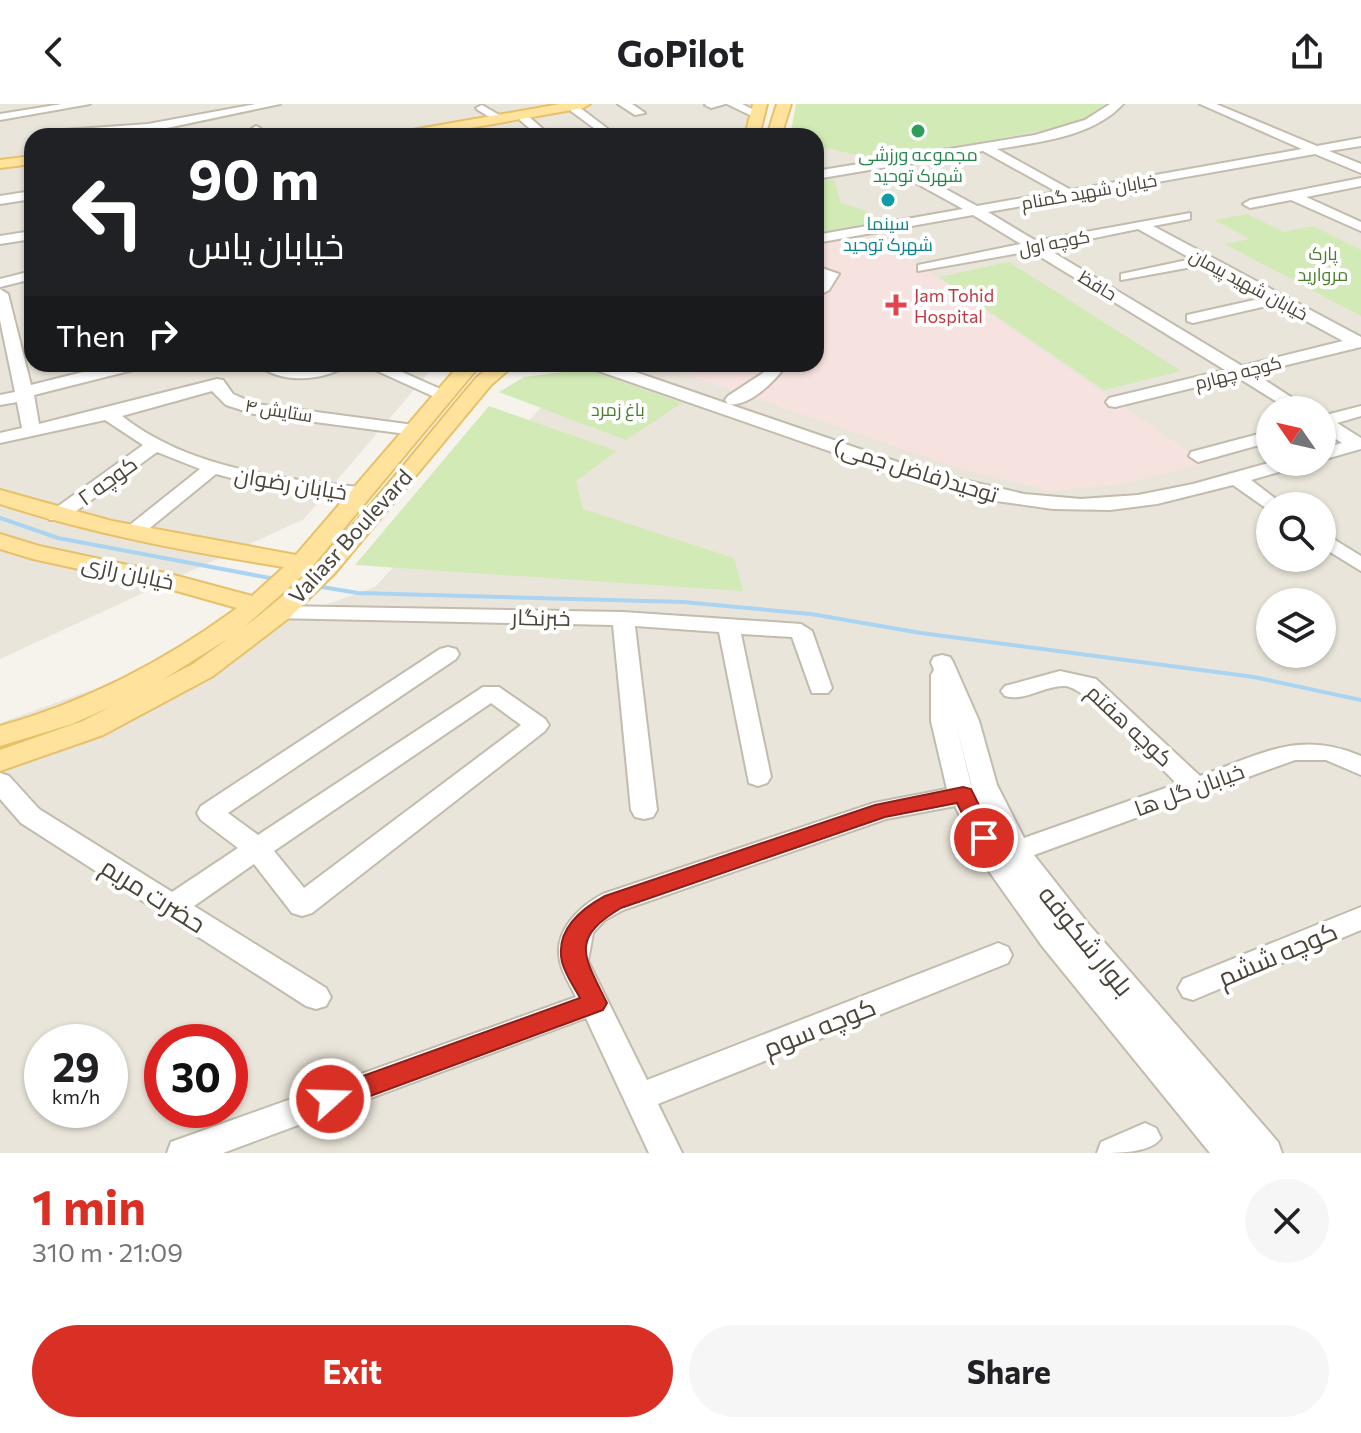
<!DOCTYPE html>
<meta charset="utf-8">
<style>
:root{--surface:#fff;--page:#f6f6f6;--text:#202124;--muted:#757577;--accent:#d93025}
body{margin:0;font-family:Commissioner,Cairo,sans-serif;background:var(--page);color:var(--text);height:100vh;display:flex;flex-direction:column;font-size:30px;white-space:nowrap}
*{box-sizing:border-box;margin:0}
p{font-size:26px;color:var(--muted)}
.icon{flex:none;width:44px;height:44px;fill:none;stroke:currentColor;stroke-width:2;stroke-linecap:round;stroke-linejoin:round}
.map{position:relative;height:1049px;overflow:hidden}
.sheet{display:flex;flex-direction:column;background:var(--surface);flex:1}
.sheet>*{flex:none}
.banner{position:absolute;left:24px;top:24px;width:800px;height:244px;border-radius:24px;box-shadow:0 2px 6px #0004;background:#202124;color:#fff;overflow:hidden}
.needle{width:52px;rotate:304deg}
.controls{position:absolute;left:1256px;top:292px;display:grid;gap:16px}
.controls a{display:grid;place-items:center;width:80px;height:80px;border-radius:50%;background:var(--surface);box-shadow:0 2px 6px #0004;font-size:40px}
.speed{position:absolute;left:24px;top:920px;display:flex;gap:16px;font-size:40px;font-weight:700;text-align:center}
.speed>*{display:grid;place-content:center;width:104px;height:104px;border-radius:50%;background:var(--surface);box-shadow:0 2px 6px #0004;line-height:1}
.speed small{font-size:20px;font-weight:400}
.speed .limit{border:12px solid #d22;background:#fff;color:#111}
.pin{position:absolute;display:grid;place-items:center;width:68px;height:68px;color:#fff;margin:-34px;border:4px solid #fff;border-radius:50%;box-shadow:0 2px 8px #0007}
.me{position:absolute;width:88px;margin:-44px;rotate:70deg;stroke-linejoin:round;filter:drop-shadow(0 0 6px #0008)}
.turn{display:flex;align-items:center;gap:28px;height:168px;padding:0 32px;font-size:36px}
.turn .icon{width:104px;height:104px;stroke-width:2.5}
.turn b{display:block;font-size:56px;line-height:68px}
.then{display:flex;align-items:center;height:76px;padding:0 32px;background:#0003;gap:16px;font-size:30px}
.round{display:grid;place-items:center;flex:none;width:84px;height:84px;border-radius:42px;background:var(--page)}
.head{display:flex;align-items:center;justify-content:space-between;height:136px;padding:0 32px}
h1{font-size:48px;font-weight:700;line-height:60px;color:var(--accent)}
.action{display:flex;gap:16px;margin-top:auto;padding:16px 32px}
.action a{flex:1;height:92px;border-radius:48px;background:var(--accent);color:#fff;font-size:32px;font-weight:700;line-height:92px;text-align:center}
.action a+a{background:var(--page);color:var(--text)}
header{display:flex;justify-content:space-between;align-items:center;height:104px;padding:0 32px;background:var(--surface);font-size:36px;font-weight:700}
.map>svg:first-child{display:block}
.residential{fill:#eae5da;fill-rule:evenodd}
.medical{fill:#f6e3e0}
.green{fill:#d2eab5}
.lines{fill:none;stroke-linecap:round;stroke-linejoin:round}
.stream{stroke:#a9d4f2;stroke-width:4}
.minor-casing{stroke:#c2bbae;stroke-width:4}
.major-casing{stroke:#e6c16a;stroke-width:4}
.minor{fill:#fff;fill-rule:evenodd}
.major{fill:#ffe39c;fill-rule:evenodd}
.route{fill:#d93025;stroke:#8d1f18;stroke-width:2}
.leisure-dot{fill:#2e9e5b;stroke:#fff;stroke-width:3}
.culture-dot{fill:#0f9aa8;stroke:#fff;stroke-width:3}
.health-dot{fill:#e0444e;stroke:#fff;stroke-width:3}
.labels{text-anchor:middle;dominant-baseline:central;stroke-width:8;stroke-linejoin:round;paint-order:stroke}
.far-leisure-label{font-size:18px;fill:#27864d;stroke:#fff}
.far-street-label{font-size:18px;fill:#4b4439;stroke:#fff}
.far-culture-label{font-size:18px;fill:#0d838f;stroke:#fff}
.far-park-label{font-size:18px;fill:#4a7f2a;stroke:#fff}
.far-health-label{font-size:18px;fill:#be3a42;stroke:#fff;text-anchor:start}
.street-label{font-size:22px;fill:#4b4439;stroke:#fff}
.near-street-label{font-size:26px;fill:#4b4439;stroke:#fff}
</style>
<header><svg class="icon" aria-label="back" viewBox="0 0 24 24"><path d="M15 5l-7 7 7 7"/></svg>GoPilot<svg class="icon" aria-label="share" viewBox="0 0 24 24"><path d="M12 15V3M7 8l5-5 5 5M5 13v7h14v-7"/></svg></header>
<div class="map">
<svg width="1361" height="1049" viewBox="0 0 1361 1049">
<rect width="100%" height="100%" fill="#f6f3ec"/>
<!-- residential -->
<path class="residential" d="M0 0H762L751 32H32V260H436L304 415 0 555Z
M808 0H1361V1049H0V619L375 483 581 260H816V32H790ZM1270 306H1322V358H1270ZM1270 402H1322V454H1270ZM1270 498H1322V550H1270ZM42 938H110V1006H42ZM162 938H230V1006H162Z"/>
<!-- medical -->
<path class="medical" d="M874 130 1205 359 1121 380 1052 387 961 365 656 260H816V141Z"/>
<!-- green -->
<path class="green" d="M796 0H1104L1087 13 1061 23 881 56 816 42V32H790Z
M834 75 841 99 866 107 883 117 816 129V78Z
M1247 110 1284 128 1313 122 1361 146V212L1225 140 1250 135 1214 116Z
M1009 158 1181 267 1104 286 939 173Z
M585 265 682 299 626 336 499 288 524 273Z
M489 302 617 347 576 377 583 405 734 454 743 487 355 461Z"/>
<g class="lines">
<!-- stream -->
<path class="stream" d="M0 414 58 434 275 475
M316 482 358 489 683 498 811 510 921 529 1254 573 1361 596"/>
<defs>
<path id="minor" d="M62 0H90L0 16V10Z
M256 0H280L148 28 44 31 50 27 148 20Z
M618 0H632L645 9 635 11Z
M725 0 711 4 705 1 706 0Z
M727 0H742L764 11 754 13Z
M1110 0H1123C1093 33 1039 38 997 45L1071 86 1302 45 1200 0H1216L1317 42 1361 34V42L1329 47 1361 60V69L1315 50 988 108 1036 137 1190 109V115L1153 122 1361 233V243L1254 269 1311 306H1290L1237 273 1115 303 1109 302 1106 298 1109 294 1225 266 1031 147 918 167V161L1021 140 973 111 816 139V131L963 105 887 63 816 75V67L1035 31 1085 16ZM983 47 1057 88 977 102 901 61ZM1138 125 1192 155 1121 170V176L1203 161 1263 194 1187 211V217L1193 219 1275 200 1343 237 1242 262 1046 144Z
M482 1 506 15 496 17 478 6 476 4Z
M571 3H579L608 25 598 27 571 7Z
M520 12H528L551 32H538L520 16Z
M256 22 260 24 265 32H253L250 26Z
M1361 74V82L1306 93 1361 118V127L1291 96 1250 104 1243 100 1250 96Z
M32 87V95L0 100V92Z
M32 127V135L0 140V132Z
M816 162 839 170 829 186 816 193V181L823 172 816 170Z
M32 167V175L0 183V175Z
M0 185 8 190 31 281 115 260H143L141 264 34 291 39 320 217 275 223 276 233 290 256 300 414 321 423 326 414 331 254 310 226 301 212 287 122 312C188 364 279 375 360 383L370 389C354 405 241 377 216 370L140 432H126L123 428 126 424 200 365 157 348 64 416H50L47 412 50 408 143 341 105 316 0 339V329L22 324 17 298 0 301V291L15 288 0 216Z
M258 260 293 264 347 260C327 278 277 280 258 260Z
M362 260H384L454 291 451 295H439Z
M588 260H612L921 366 1024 390 1081 395 1138 391 1193 380 1272 358H1302L1300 362 1251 376 1285 402H1270V407L1233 381 1157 400 1110 406 1053 405 996 397 907 374 590 264Z
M770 260H787C776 276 749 304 728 300L725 296 728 292 763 269Z
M1361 302V312L1337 319 1361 334V345L1322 356V344L1342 339 1322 326V312Z
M1270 327V338L1198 358 1189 352 1191 348Z
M1322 428 1361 452V467L1322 443Z
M280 502 623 508 801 520 812 527 832 584 828 589H812L792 533 741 530 771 673 767 679 758 682 749 679 719 528 635 522 657 706 653 713 644 715 635 713 631 706 613 521 272 514 269 509Z
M448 543 456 545 459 550 456 555 228 709 258 731 483 583H499L545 615 549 621 545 627 312 809 302 812 292 809 254 760 194 802 326 884 331 893 326 902 316 905 306 902 21 719 0 695V669L9 672 39 705 172 788 238 744 201 716 197 709 201 702 440 545ZM491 599 521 621 304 784 274 747Z
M942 551 950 553 953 558 979 617 997 681 1024 734 1177 680C1158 661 1087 583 1065 582 1045 581 1025 598 1005 592L1001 587 1005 582 1060 567 1096 575 1200 672C1260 651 1298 625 1361 652V671L1326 656H1295L1034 751 1086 817 1278 1038 1282 1049H1210L1042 842 986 763 955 702 886 715 623 806 605 816 593 829 588 857 647 976 988 843 998 839 1008 843 1012 851 1008 859 658 1000 682 1049H649L586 914 223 1049H167L171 1038 576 893C571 882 562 869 560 857 553 827 580 802 603 790L874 699 947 685 931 617V571L934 566 931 558 934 553ZM955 617 971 681 999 738 972 683Z
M1361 803V826L1193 896 1183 893 1178 884 1183 875Z
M1145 1019 1156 1024 1161 1034C1151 1049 1119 1049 1097 1049L1101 1038Z"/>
<path id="major" d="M560 0H590L583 4 425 32H394L401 28Z
M753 0H767L759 32H745Z
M777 0H791L781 32H767Z
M32 52V60L0 64V56Z
M460 260H481L311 464 244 523C331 460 407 355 477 273L493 260H515L491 281 335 469 289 514 213 572 103 631 0 667V646L83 617 112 602 72 620 0 642V622C86 598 165 557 237 504L166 484 33 455 0 445V430L39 442 170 470 252 492 284 463C188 448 93 430 0 400V386L112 417 296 451ZM229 534 193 560 162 576Z"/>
</defs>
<!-- minor casing -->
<use href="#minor" class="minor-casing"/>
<!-- major casing -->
<use href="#major" class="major-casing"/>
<!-- minor -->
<use href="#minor" class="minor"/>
<!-- major -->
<use href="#major" class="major"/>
</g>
<!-- route -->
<path class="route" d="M963 683 971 685 974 691 995 734 992 740H977L957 699 885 713 621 804C569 835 584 852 607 899L603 906 330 1007 321 1003 317 995 321 987 580 894C574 883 565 870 562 858 555 826 581 805 605 792L875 701Z"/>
<!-- markers -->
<circle class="leisure-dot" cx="918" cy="27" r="8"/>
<circle class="culture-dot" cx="888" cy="96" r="8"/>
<path class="health-dot" d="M892 189h8v8h8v8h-8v8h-8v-8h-8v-8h8z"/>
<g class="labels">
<!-- far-leisure labels -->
<g class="far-leisure-label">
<text x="918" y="50">مجموعه ورزشی<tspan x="918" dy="21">شهرک توحید</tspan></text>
</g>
<!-- far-street labels -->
<g class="far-street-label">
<text transform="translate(1089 87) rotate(-10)">خیابان شهید گمنام</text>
<text transform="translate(1054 138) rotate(-11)">کوچه اول</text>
<text transform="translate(1249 180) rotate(28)">خیابان شهید پیمان</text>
<text transform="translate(1098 181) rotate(31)">حافظ</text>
<text transform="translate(1238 268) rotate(-14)">کوچه چهارم</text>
<text transform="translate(279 306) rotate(9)">ستایش ۴</text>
</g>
<!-- far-culture labels -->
<g class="far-culture-label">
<text x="888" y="119">سینما<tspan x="888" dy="21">شهرک توحید</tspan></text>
</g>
<!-- far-park labels -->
<g class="far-park-label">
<text x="1323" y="149">پارک<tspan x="1323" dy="21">مروارید</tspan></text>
<text x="618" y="305">باغ زمرد</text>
</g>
<!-- far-health labels -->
<g class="far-health-label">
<text x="914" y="191">Jam Tohid<tspan x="914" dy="21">Hospital</tspan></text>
</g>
<!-- street labels -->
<g class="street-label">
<text transform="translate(916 366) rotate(17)">توحید(فاضل جمی)</text>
<text transform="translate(107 376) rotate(-36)">کوچه ۲</text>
<text transform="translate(291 379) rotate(9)">خیابان رضوان</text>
<text transform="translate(350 432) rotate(-48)">Valiasr Boulevard</text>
<text transform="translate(128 468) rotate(12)">خیابان رازی</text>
<text transform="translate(541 513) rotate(1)">خبرنگار</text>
<text transform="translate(1130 621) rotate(43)">کوچه هفتم</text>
<text transform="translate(1189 685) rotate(-20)">خیابان گل ها</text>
</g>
<!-- near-street labels -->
<g class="near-street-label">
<text transform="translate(154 790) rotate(32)">حضرت مریم</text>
<text transform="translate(1087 836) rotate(51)">بلوار شکوفه</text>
<text transform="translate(1277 849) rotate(-23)">کوچه ششم</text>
<text transform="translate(819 922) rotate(-22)">کوچه سوم</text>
</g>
</g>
</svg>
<div class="controls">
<a><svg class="needle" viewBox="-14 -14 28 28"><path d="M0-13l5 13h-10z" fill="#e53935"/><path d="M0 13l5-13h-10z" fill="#757577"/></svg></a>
<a><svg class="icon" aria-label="search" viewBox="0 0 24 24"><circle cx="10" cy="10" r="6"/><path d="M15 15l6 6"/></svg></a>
<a><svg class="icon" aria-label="layers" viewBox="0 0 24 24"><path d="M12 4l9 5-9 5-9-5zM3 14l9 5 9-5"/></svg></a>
</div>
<div class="speed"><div>29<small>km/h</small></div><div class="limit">30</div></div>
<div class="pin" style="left:984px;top:734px;background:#d93025"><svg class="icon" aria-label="arrive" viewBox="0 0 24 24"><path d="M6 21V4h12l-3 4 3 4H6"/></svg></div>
<svg class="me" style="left:330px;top:995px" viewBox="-20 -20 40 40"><circle r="17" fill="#d93025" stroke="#fff" stroke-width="3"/><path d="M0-11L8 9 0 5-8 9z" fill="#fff"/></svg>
<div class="banner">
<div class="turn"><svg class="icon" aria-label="left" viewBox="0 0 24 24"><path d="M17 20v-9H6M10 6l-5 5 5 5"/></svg><div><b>90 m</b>خیابان یاس</div></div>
<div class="then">Then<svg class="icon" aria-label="right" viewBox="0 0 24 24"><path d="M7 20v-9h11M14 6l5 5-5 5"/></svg></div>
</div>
</div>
<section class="sheet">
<div class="head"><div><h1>1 min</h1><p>310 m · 21:09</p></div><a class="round"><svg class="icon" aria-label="close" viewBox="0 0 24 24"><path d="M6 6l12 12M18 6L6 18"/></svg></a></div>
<div class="action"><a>Exit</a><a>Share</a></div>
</section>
